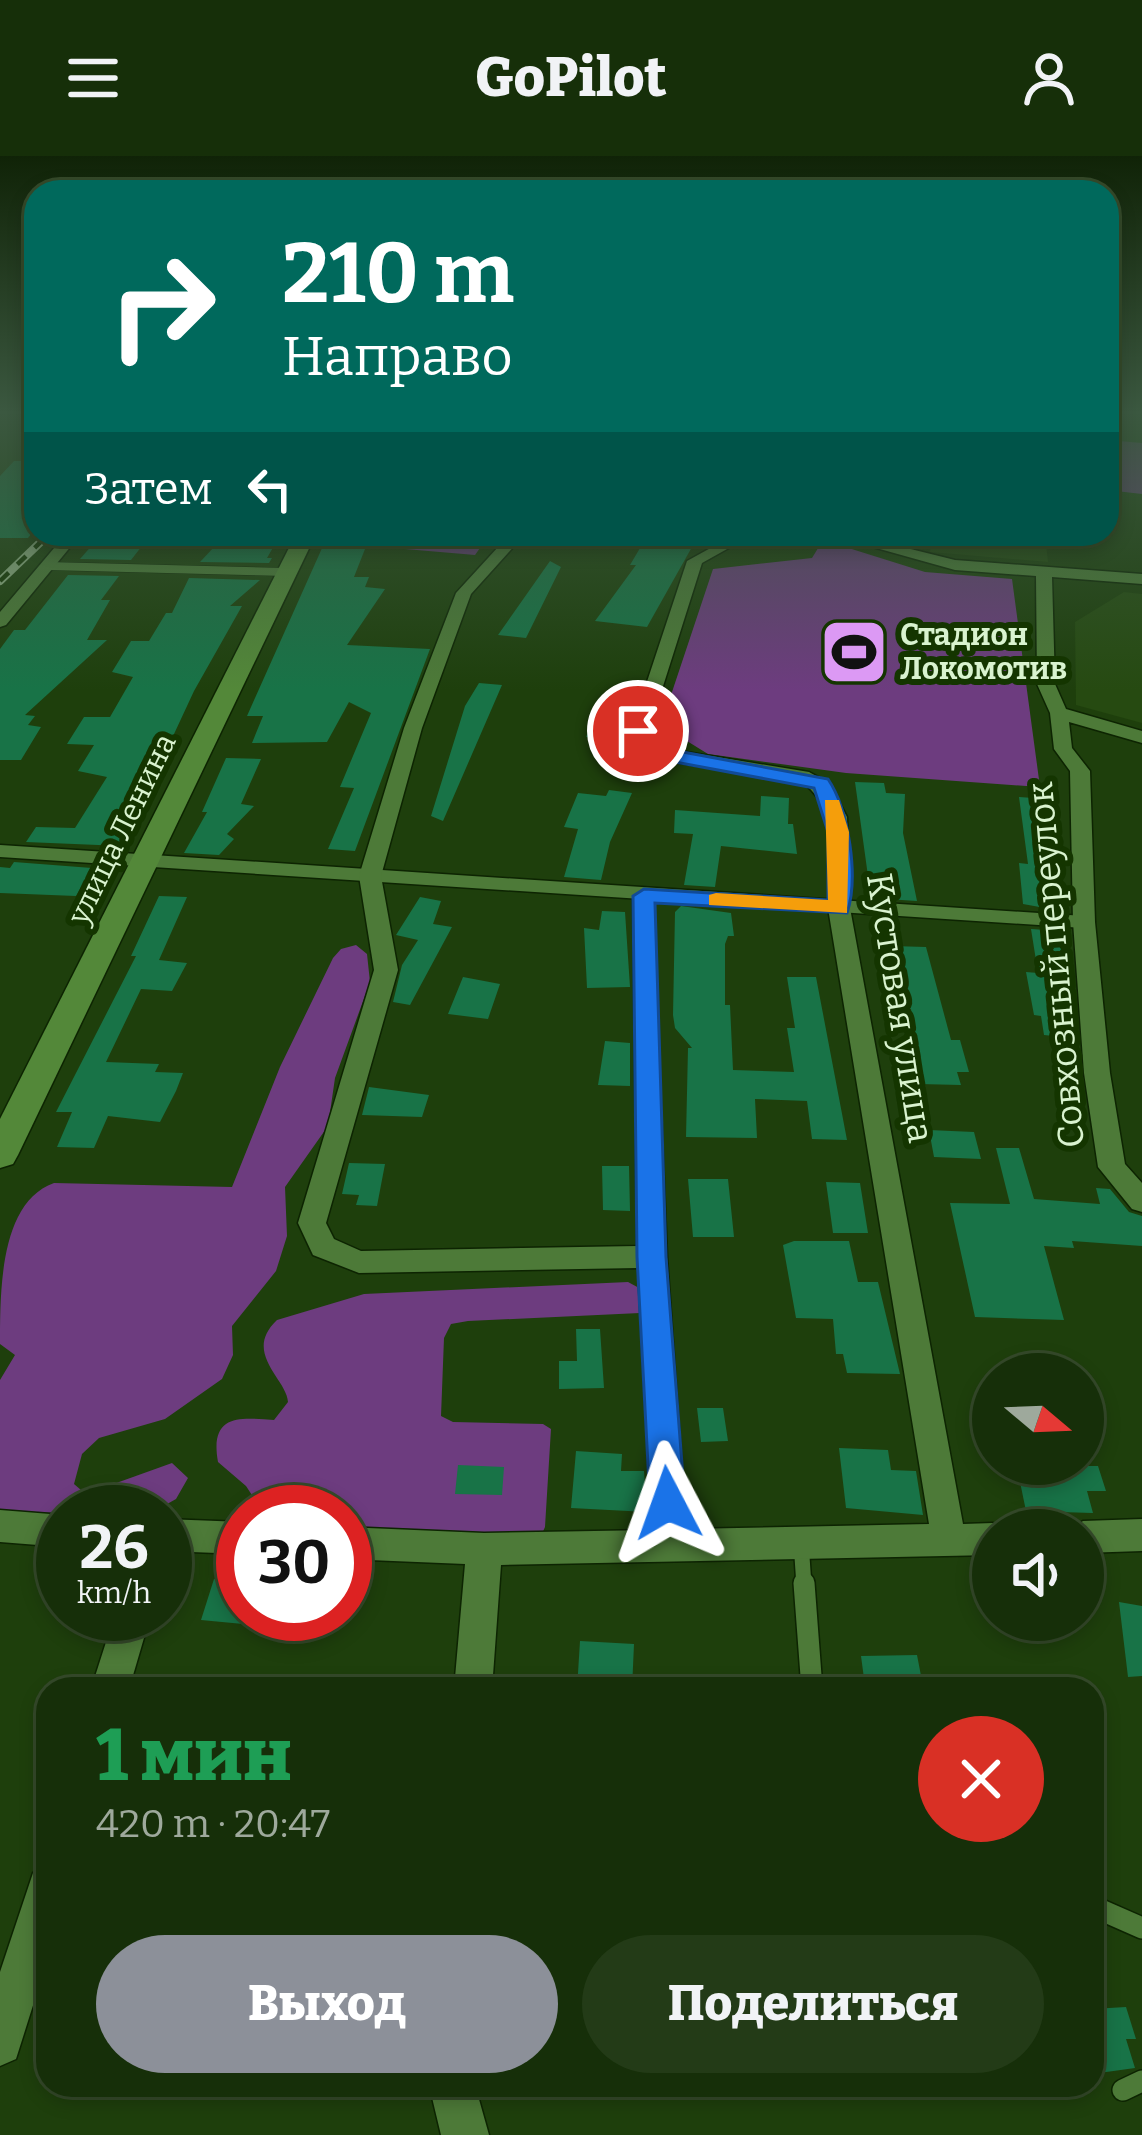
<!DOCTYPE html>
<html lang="ru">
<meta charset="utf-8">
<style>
:root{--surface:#162f09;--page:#233b17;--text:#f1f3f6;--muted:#9ea99c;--line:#354a2a;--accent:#8c9099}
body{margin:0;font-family:Bitter,serif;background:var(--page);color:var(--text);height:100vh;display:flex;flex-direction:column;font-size:45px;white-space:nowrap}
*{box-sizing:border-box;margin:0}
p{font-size:39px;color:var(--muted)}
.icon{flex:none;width:66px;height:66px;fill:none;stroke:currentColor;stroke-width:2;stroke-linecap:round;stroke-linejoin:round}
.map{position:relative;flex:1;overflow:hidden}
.sheet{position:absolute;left:36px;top:1521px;width:1068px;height:420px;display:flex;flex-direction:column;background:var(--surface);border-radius:36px;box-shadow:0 6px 18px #0003,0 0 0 3px var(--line)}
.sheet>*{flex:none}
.guide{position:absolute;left:24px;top:24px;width:1095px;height:366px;border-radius:36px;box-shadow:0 6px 18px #0003,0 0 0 3px var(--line);background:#00695c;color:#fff;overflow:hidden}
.needle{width:78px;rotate:109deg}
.tools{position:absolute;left:972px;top:1197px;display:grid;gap:24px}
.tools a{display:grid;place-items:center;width:132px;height:132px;border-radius:50%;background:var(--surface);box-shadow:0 6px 18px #0003,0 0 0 3px var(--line);font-size:60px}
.speed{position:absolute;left:36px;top:1329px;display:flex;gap:24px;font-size:60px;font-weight:700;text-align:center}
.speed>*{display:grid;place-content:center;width:156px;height:156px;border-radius:50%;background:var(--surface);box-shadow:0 6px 18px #0003,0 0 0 3px var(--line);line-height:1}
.speed small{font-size:30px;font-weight:400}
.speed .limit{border:18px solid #d22;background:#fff;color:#111}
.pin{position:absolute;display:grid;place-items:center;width:102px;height:102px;color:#fff;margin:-51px;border:6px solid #fff;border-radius:50%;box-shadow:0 3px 12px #0007}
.me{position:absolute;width:132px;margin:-66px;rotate:356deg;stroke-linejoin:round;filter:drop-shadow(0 0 9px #0008)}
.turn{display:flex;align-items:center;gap:42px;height:252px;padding:0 60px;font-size:54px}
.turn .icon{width:156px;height:156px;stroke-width:2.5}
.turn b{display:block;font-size:84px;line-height:102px}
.then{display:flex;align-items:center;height:114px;padding:0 60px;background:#0003;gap:24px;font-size:45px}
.round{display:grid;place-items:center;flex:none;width:126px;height:126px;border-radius:63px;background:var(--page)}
.overview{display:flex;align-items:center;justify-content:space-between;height:204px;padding:0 60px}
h1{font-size:72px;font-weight:800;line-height:90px;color:#1e9e55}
.action{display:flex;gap:24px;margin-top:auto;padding:24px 60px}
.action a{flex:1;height:138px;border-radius:72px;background:var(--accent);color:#fff;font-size:48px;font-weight:800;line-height:138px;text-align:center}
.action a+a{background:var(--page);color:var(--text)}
header{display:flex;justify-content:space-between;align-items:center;height:156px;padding:0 60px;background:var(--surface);font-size:54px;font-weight:800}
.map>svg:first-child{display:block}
.built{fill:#264a11}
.green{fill:#6d3c7f}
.building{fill:#187347}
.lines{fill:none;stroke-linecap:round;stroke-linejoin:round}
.service-far3-casing{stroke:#0d2402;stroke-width:9}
.service-far2-casing{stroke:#0d2402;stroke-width:15}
.service-far1-casing{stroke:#0d2402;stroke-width:18}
.service-casing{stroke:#0d2402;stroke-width:24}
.minor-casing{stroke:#0d2402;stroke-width:3}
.secondary-casing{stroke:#0d2402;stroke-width:3}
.service-far3{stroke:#4d7a38;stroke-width:8}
.service-far2{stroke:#4d7a38;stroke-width:12}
.service-far1{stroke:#4d7a38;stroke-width:15}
.service{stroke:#4d7a38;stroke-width:21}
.minor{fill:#4d7a38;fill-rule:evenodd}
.secondary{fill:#538839;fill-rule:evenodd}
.rail-casing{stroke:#91ae84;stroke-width:8}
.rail{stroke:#143500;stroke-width:4.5;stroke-dasharray:12;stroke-linecap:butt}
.route{fill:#1a73e8;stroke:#114b97;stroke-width:3}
.slow{fill:#f59e0b}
.labels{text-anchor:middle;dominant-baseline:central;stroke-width:12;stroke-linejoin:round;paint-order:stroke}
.far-poi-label{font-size:30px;font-weight:bold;fill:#d9f3cf;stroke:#143500;text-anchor:start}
.far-street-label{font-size:30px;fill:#d9f3cf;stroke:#143500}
.street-label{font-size:36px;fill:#d9f3cf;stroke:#143500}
</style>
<header><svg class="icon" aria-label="menu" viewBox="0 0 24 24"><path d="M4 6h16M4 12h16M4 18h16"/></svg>GoPilot<svg class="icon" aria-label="person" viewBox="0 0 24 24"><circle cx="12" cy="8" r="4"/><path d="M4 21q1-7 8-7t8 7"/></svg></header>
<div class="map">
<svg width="1142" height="1979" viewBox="0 0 1142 1979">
<rect width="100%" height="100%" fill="#1e3f0c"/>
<!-- built -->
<path class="built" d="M932 378H1045L1048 406 930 396Z
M1124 436 1142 438V567L1076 549 1075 466Z"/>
<!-- green -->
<path class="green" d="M1107 284 1142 287V338L1107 334Z
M417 378H490L475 399 405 393Z
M823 384 925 416 1012 423 1040 631 846 617 708 598 661 569 713 413 812 402Z
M356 789 367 798 370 826 335 922 328 970 285 1031 287 1080 276 1115 232 1170 233 1199 222 1223 165 1263 99 1282 82 1298 74 1328 81 1334 94 1335 172 1307 188 1322 176 1343 153 1356 0 1357V1224L15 1199 0 1188C0 1134 0 1046 54 1027L232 1031 280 911 333 802 341 793Z
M628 1126 641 1133 640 1157 468 1165 451 1168 444 1182 441 1260 453 1266 543 1268 551 1273 545 1371 540 1382 345 1370V1356H263L246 1330 218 1306C209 1256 242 1262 274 1264L288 1246C287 1223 242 1197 277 1164L364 1138Z"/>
<!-- building -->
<path class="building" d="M14 305H36V372L28 382H0V320Z
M663 378 692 381 686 390 692 391 647 471 595 465 636 409H630L643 387 656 388Z
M101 379H133L149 381 131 404 80 403Z
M255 380 279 381 267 402H272L269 407 200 406 215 390 251 387Z
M327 381H358L353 393H365L354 421H369L365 431 385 433 347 489 430 493 355 695 328 693 354 632 340 631 371 557 349 546 327 586 252 587 263 560H247Z
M550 405 561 411 526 482 498 479Z
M68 419 119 420 101 444H110L87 484H107L25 559 35 560 28 569 41 571 21 604H0V493L14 474H25Z
M189 422 260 424 230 450H242L194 535 122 690 26 686 36 671 75 672 107 621 78 615 94 589 67 588 84 561H110L133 521 112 516 131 485H149L166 457H172Z
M479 527 502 529 443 665 431 660 465 550Z
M604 538 632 541 621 570 614 569 609 583 586 581Z
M226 602 261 603 241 648 254 650 227 678 234 683 219 699 184 697 207 656H202Z
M855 626 884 627 886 637 905 638 903 677 917 745 871 742Z
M609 634 632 637 610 686 601 724 564 721 578 673 564 671 578 637 606 640Z
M761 640 789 642 788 668H793L797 698 721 690 715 731 684 729 693 678 674 677 675 654 760 660Z
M1019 641 1048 643 1058 732 1056 754 1023 748 1019 707 1028 708Z
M14 706 92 712 76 740 0 737V711L10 712Z
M159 740 187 741 159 804 187 807 172 835 141 833 106 906 159 908 155 916 183 917 176 935 160 966 108 960 94 992 57 991 72 956H56L136 800H131Z
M420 741 441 745 433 768 452 771 410 849 393 846 402 809 418 784 396 779Z
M681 750 731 757 734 780H728L725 788V849H730L733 914 794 916 787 872H795L787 821H816L847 984 812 983 807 945 755 943 757 982 686 981 688 892H692L675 872 673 859 675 756Z
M602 755 625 756 630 831 587 832 584 772 599 774Z
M1031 773 1060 775 1066 807H1059L1072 882 1044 879 1041 860 1034 859 1026 816 1038 817Z
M892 790 926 791 951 884H960L969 916H957L961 929 919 928 911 853H902L887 792Z
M463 821 500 828 488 863 448 858Z
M605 885 630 887V930L598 929Z
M369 931 429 939 422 961 362 959Z
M929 974 974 976 981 1003 934 1001Z
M996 992H1019L1034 1043 1100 1048 1096 1032 1110 1033 1129 1056 1142 1060V1090L1072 1085 1074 1092 1044 1090 1064 1164 975 1161 950 1047 1010 1048Z
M349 1007 385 1008 377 1050 356 1049 359 1039 342 1038Z
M602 1010H629L630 1055 603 1054Z
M688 1023H728L734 1081H693Z
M826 1026 860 1027 868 1077H833Z
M794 1085H849L858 1126H878L900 1218 847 1217 843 1198H836L833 1163 796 1162 783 1089Z
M576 1173H600L604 1232 559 1233V1205H577Z
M697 1252H723L728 1285 701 1286Z
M839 1292 888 1294 891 1314 916 1315 923 1359 846 1352Z
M576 1295 622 1298 621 1315H644L647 1356 571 1352Z
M458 1309 504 1311 502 1339 455 1338Z
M1035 1310H1098L1106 1335H1087L1093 1357 1026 1355 1020 1326 1038 1327Z
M214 1423 243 1426V1468L201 1464Z
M1119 1446 1142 1450V1520L1128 1521Z
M580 1485 634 1488 632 1533H577Z
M917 1499 923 1530H865L861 1500Z
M1126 1851 1136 1883H1126L1135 1912 1092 1918V1853Z"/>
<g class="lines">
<defs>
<path id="service-far3" d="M47 410 287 416"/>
<path id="service-far2" d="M0 695 1084 766"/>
<path id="service-far1" d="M801 1386 804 1430"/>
<path id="service" d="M804 1427 812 1533
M1092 1750 1142 1772
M1123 1934 1142 1925"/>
<path id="minor" d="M66 378H81L6 469 0 471V456Z
M510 378H525L471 438 422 572 381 720 398 814 326 1067 334 1083 361 1095 637 1090 633 739 644 732 652 734 667 1101 686 1373 929 1368 828 752C829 711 841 654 803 627L650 602 627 586 687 405 736 378H754L702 407 646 584 656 591 809 616 829 627 847 661 850 752 963 1368 993 1367 1006 1374H993V1399L501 1409 492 1533H454L465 1408 345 1403V1371L484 1377 652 1374 638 1112 359 1117 313 1099 298 1067 374 814 359 720 404 572 456 437Z
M826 378H850L955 404 1142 418V428L1052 421 1055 528 1066 553 1142 575V587L1069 566 1072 592 1090 615 1095 766 1110 917 1125 1008 1142 1027V1056L1132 1053 1098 1011 1084 917 1073 766 1070 615 1054 593 1050 557 1037 528 1036 420 955 414Z
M0 1354 63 1359V1391L0 1386Z
M165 1363 243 1366V1398L165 1395Z
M1142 1363V1395L1083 1397V1374H1069L1083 1365Z
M115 1458H151L129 1533H91Z
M48 1711V1802L16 1903 0 1910V1816L33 1717Z
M429 1929H475L489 1979H441Z"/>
<path id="secondary" d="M296 378H316L18 999 13 1008 0 1012V963Z"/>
</defs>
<!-- service-far3 casing -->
<use href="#service-far3" class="service-far3-casing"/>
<!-- service-far2 casing -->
<use href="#service-far2" class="service-far2-casing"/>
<!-- service-far1 casing -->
<use href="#service-far1" class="service-far1-casing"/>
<!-- service casing -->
<use href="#service" class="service-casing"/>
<!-- minor casing -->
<use href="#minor" class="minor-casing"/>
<!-- secondary casing -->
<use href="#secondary" class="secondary-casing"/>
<!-- service-far3 -->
<use href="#service-far3" class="service-far3"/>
<!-- service-far2 -->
<use href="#service-far2" class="service-far2"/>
<!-- service-far1 -->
<use href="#service-far1" class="service-far1"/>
<!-- service -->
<use href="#service" class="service"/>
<!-- minor -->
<use href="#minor" class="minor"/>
<!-- secondary -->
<use href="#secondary" class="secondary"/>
<defs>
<path id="rail" d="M0 425 49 378"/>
</defs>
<!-- rail casing -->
<use href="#rail" class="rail-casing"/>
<!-- rail -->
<use href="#rail" class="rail"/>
</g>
<!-- sky -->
<linearGradient id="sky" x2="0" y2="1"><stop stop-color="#102307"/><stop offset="0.48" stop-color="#3b5840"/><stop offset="1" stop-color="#3b5840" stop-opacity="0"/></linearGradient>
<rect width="1142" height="534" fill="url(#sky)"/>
<!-- route -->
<path class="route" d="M638 569 644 571 645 584 656 591 828 623C849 654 859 722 847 757L655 747 666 1101 685 1347 680 1358 668 1363 655 1358 650 1347 637 1101 633 740 644 733 828 744V676L814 632 643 600 626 586 631 571Z"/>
<!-- slow -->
<path class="slow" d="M825 644H839L849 676 847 757 709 749V739L716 737 828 744Z"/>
<!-- icons -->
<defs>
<symbol id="stadium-square" viewBox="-11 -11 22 22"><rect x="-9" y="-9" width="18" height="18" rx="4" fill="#dc99f4" stroke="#143500"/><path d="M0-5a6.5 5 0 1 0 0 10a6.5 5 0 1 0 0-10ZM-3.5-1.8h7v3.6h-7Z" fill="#111"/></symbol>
</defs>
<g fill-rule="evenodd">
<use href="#stadium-square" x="816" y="458" width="76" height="76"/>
</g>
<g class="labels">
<!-- far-poi labels -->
<g class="far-poi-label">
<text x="900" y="479">Стадион<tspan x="900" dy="34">Локомотив</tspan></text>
</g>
<!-- far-street labels -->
<g class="far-street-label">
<text transform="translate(122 673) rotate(-64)">улица Ленина</text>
</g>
<!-- street labels -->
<g class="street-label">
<text transform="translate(1056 809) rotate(-95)">Совхозный переулок</text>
<text transform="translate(900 852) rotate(81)">Кустовая улица</text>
</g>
</g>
</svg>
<div class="tools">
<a><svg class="needle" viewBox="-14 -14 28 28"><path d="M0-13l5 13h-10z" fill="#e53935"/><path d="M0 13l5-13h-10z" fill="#9ea99c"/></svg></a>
<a><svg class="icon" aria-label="sound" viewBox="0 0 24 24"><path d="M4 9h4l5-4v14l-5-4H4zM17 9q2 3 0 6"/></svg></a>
</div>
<div class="speed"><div>26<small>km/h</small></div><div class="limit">30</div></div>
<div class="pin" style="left:638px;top:575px;background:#d93025"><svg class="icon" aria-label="arrive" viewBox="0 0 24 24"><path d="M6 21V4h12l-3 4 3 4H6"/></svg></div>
<svg class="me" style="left:668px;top:1347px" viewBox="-20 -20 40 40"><path d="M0-17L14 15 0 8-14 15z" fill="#1a73e8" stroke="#fff" stroke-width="4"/></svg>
<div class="guide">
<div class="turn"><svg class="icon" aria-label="right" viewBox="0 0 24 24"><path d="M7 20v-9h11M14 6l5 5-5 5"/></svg><div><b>210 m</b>Направо</div></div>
<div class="then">Затем<svg class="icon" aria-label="left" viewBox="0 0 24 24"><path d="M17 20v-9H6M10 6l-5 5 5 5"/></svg></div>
</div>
<section class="sheet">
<div class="overview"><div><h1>1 мин</h1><p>420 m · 20:47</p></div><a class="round" style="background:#d93025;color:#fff"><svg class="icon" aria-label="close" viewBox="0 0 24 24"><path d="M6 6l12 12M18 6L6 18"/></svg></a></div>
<div class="action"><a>Выход</a><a>Поделиться</a></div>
</section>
</div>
